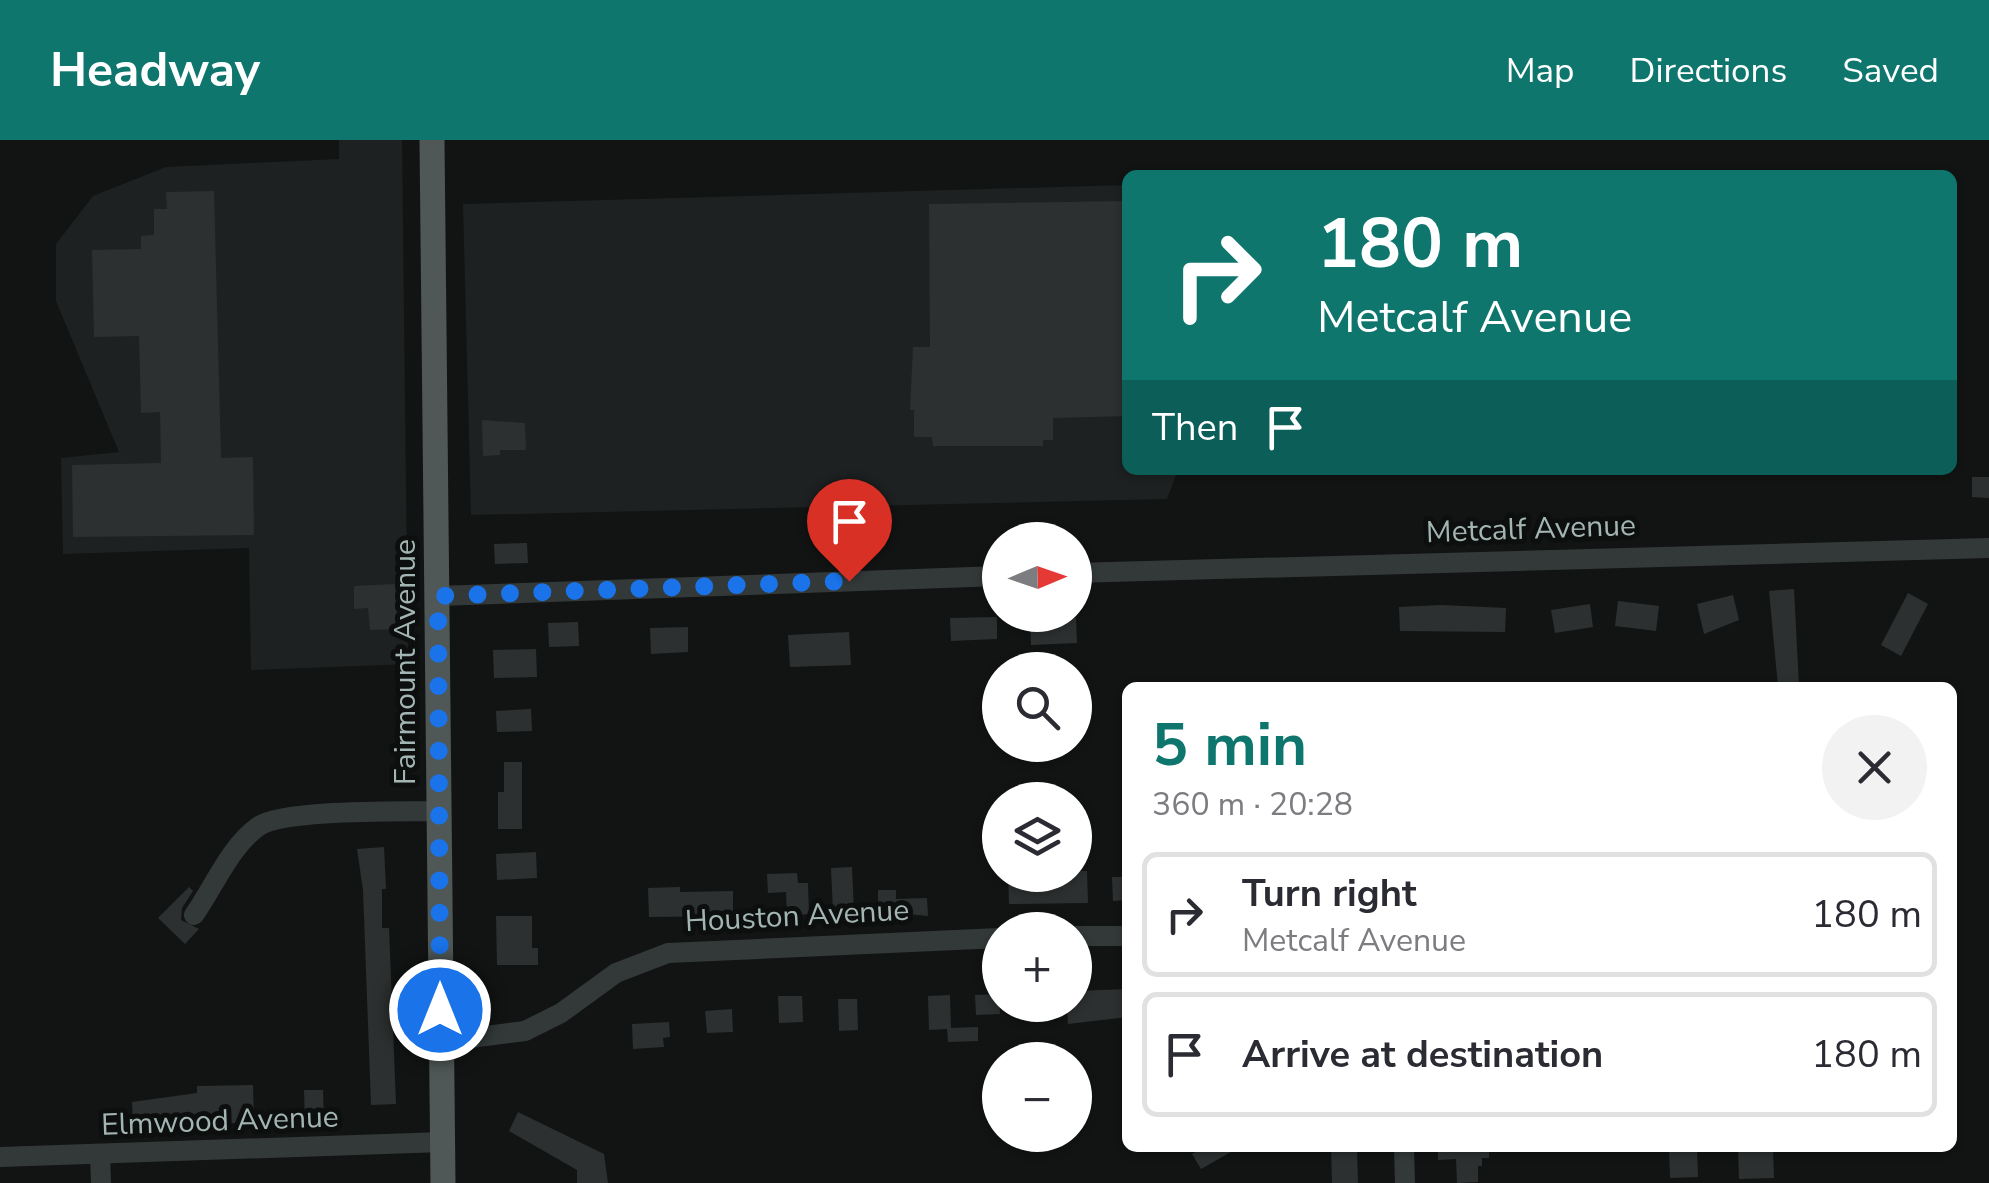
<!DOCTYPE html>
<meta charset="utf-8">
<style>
:root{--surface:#fff;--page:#f2f2f3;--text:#2b2b33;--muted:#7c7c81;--line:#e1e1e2;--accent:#0f766e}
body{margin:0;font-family:"Nunito Sans",sans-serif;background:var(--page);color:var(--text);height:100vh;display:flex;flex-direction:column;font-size:38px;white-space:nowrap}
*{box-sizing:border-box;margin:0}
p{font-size:32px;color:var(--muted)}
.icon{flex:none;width:55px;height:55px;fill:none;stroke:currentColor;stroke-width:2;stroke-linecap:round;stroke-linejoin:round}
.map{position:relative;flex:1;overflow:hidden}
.details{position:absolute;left:1122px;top:542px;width:835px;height:470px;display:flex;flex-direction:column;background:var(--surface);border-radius:15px;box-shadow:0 2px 8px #0004}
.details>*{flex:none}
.hud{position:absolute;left:1122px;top:30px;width:835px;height:305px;border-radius:15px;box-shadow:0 2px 8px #0004;background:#0f766e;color:#fff;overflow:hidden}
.needle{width:65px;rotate:88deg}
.controls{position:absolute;left:982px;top:382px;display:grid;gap:20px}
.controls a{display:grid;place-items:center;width:110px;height:110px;border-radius:50%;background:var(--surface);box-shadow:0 2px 8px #0004;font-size:50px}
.pin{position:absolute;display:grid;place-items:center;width:85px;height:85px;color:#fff;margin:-102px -42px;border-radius:50% 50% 50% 0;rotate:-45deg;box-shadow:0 0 10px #0007}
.pin .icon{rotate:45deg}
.me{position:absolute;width:110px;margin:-55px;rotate:0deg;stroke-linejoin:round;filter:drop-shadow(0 0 8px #0008)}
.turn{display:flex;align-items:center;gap:35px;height:210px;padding:0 30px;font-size:45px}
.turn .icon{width:130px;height:130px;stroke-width:2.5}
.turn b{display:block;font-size:70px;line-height:85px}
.then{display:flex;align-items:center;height:95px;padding:0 30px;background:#0003;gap:20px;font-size:38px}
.round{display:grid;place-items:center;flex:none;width:105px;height:105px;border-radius:52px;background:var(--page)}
.head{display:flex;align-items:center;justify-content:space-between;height:170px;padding:0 30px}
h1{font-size:60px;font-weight:700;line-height:75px;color:var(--accent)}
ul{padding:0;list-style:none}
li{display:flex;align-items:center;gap:30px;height:125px;margin:0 20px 15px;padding:0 10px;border:5px solid var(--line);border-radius:15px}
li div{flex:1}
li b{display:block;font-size:38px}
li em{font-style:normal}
header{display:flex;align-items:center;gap:60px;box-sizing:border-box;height:140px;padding:0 50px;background:var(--accent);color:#fff}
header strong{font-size:48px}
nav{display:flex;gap:55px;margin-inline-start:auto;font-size:35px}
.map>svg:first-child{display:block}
.built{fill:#1e2121}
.building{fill:#2d3030}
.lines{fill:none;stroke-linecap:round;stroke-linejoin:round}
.minor{stroke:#333939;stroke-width:20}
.major{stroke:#4f5857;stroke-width:25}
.route{stroke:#1a73e8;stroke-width:18;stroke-dasharray:0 32.4}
.labels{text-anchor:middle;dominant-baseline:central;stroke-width:10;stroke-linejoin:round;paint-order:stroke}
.street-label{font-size:30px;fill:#a3b5b2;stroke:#0d0f0f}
</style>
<header>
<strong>Headway</strong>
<nav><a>Map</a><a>Directions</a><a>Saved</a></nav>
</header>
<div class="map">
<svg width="1989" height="1043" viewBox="0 0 1989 1043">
<rect width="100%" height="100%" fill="#121414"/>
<!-- built -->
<path class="built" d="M339 0H402L408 524 251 530 249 408 63 414 61 318 119 312 56 161V104L93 56 166 27 339 19Z
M1127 45 1128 330H1178L1167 359 471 375 463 64Z"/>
<!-- building -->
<path class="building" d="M214 51 221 318 253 317 254 395 73 397 72 325 161 323 160 272 141 273 139 196 94 197 92 110 141 109V96L154 95V69H167L166 52Z
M1128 61V276L1053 278V300H1043V306H933L932 297H914V270H910L913 207H930L929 64Z
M482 280 525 283 526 310H500V315L483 316Z
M1972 337H1989V358L1972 357Z
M527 403 528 423 495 424 494 404Z
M395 444 397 489 370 490 368 468 354 469V446Z
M1794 449 1799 546 1778 547 1769 451Z
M1908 453 1928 464 1901 516 1881 505Z
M1733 455 1739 480 1704 494 1697 464Z
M1618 461 1659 466 1656 491 1615 486Z
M1590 464 1593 487 1555 493 1551 470Z
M1441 465 1506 468 1505 492 1400 491 1399 467Z
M997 477V499L951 501 950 478Z
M1076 478 1077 503 1031 505 1030 479Z
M578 482 579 506 549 507 548 483Z
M688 487V512L651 514 650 488Z
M849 492 851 525 790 527 788 495Z
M536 509 537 537 494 538 493 510Z
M531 569 532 591 497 592 496 571Z
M504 622H522V689H498V652H504Z
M384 707 386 749H382V788H389L396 964 371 965 363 750 357 709Z
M536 712 537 738 497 740 496 714Z
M852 727 854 772H833L831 728Z
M1075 731H1087L1088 763 1009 764 1008 735H1075Z
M797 733 798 743H808L809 774 787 776 786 752 768 753 767 734Z
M1112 737H1128V760L1113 761Z
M189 747 193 751 182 768 181 780 199 789 185 804 158 778Z
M680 747V752L733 751V776L649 777 648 748Z
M878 750H896V759L927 758 928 776 878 771Z
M496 776H532V808H538V825H497Z
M1128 849V877L1068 884 1067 865H1075V851Z
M999 854 1000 874 976 875 975 855Z
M950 855 951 888 978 887V901L948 902 947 889 929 890 928 856Z
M778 856H802L803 882 779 883Z
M838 859H857L858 890 839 891Z
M732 869 733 892 707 893 705 871Z
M669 882 670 897 663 898 664 907 633 909 632 884Z
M253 945 254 982 198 985V974L159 975V988L133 983 132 962 197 953V946Z
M304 950H323L324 982 305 983Z
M518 972 604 1014 608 1043H577V1030L509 991Z
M1203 1008H1238L1201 1029 1192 1014Z
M1331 1008H1357L1358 1043H1332Z
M1438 1008H1489V1018H1482V1026H1478V1042L1457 1043 1456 1019 1438 1020Z
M1669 1008H1697L1698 1037 1670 1038Z
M1738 1008H1773L1774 1038 1739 1039Z"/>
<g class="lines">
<!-- minor -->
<path class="minor" d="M1075 433 1989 408
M438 456 1000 436
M194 775C214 747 230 706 259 686 286 669 402 672 439 671
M1075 796H1128
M440 902 525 891 561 873 616 833 668 813 1000 798
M1404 1008 1405 1043
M100 1014 101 1043
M0 1017 443 1002"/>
<!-- major -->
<path class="major" d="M432 0 443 1043"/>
</g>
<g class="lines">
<!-- route -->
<path class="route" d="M440 870 438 456 849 441"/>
</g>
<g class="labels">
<!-- street labels -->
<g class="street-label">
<text transform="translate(1531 389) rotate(-2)">Metcalf Avenue</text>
<text transform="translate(405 522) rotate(-90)">Fairmount Avenue</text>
<text transform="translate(797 776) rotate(-3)">Houston Avenue</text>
<text transform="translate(220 981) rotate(-2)">Elmwood Avenue</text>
</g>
</g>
</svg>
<div class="controls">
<a><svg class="needle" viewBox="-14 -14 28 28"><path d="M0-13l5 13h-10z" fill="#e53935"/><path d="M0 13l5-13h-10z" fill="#7c7c81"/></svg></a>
<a><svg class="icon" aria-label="search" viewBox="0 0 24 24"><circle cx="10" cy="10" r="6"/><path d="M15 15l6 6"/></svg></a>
<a><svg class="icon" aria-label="layers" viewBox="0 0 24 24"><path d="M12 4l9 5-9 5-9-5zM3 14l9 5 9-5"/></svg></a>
<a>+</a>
<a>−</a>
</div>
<div class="pin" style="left:849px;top:441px;background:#d93025"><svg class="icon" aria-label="arrive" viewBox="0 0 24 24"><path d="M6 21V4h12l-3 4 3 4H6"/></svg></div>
<svg class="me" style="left:440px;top:870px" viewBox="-20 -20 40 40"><circle r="17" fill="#1a73e8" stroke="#fff" stroke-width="3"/><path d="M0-11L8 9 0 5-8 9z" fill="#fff"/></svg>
<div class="hud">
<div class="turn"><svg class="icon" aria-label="right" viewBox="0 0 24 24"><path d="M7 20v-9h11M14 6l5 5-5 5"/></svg><div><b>180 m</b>Metcalf Avenue</div></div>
<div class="then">Then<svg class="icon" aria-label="arrive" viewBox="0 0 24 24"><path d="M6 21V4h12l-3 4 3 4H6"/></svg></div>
</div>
<section class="details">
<div class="head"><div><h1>5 min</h1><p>360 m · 20:28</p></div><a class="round"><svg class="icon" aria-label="close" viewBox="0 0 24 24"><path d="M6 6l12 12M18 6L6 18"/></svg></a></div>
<ul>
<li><svg class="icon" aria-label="right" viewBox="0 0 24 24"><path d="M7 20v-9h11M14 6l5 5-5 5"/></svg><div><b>Turn right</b><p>Metcalf Avenue</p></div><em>180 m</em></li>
<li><svg class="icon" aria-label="arrive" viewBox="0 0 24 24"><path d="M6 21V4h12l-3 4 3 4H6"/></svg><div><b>Arrive at destination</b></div><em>180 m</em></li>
</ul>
</section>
</div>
